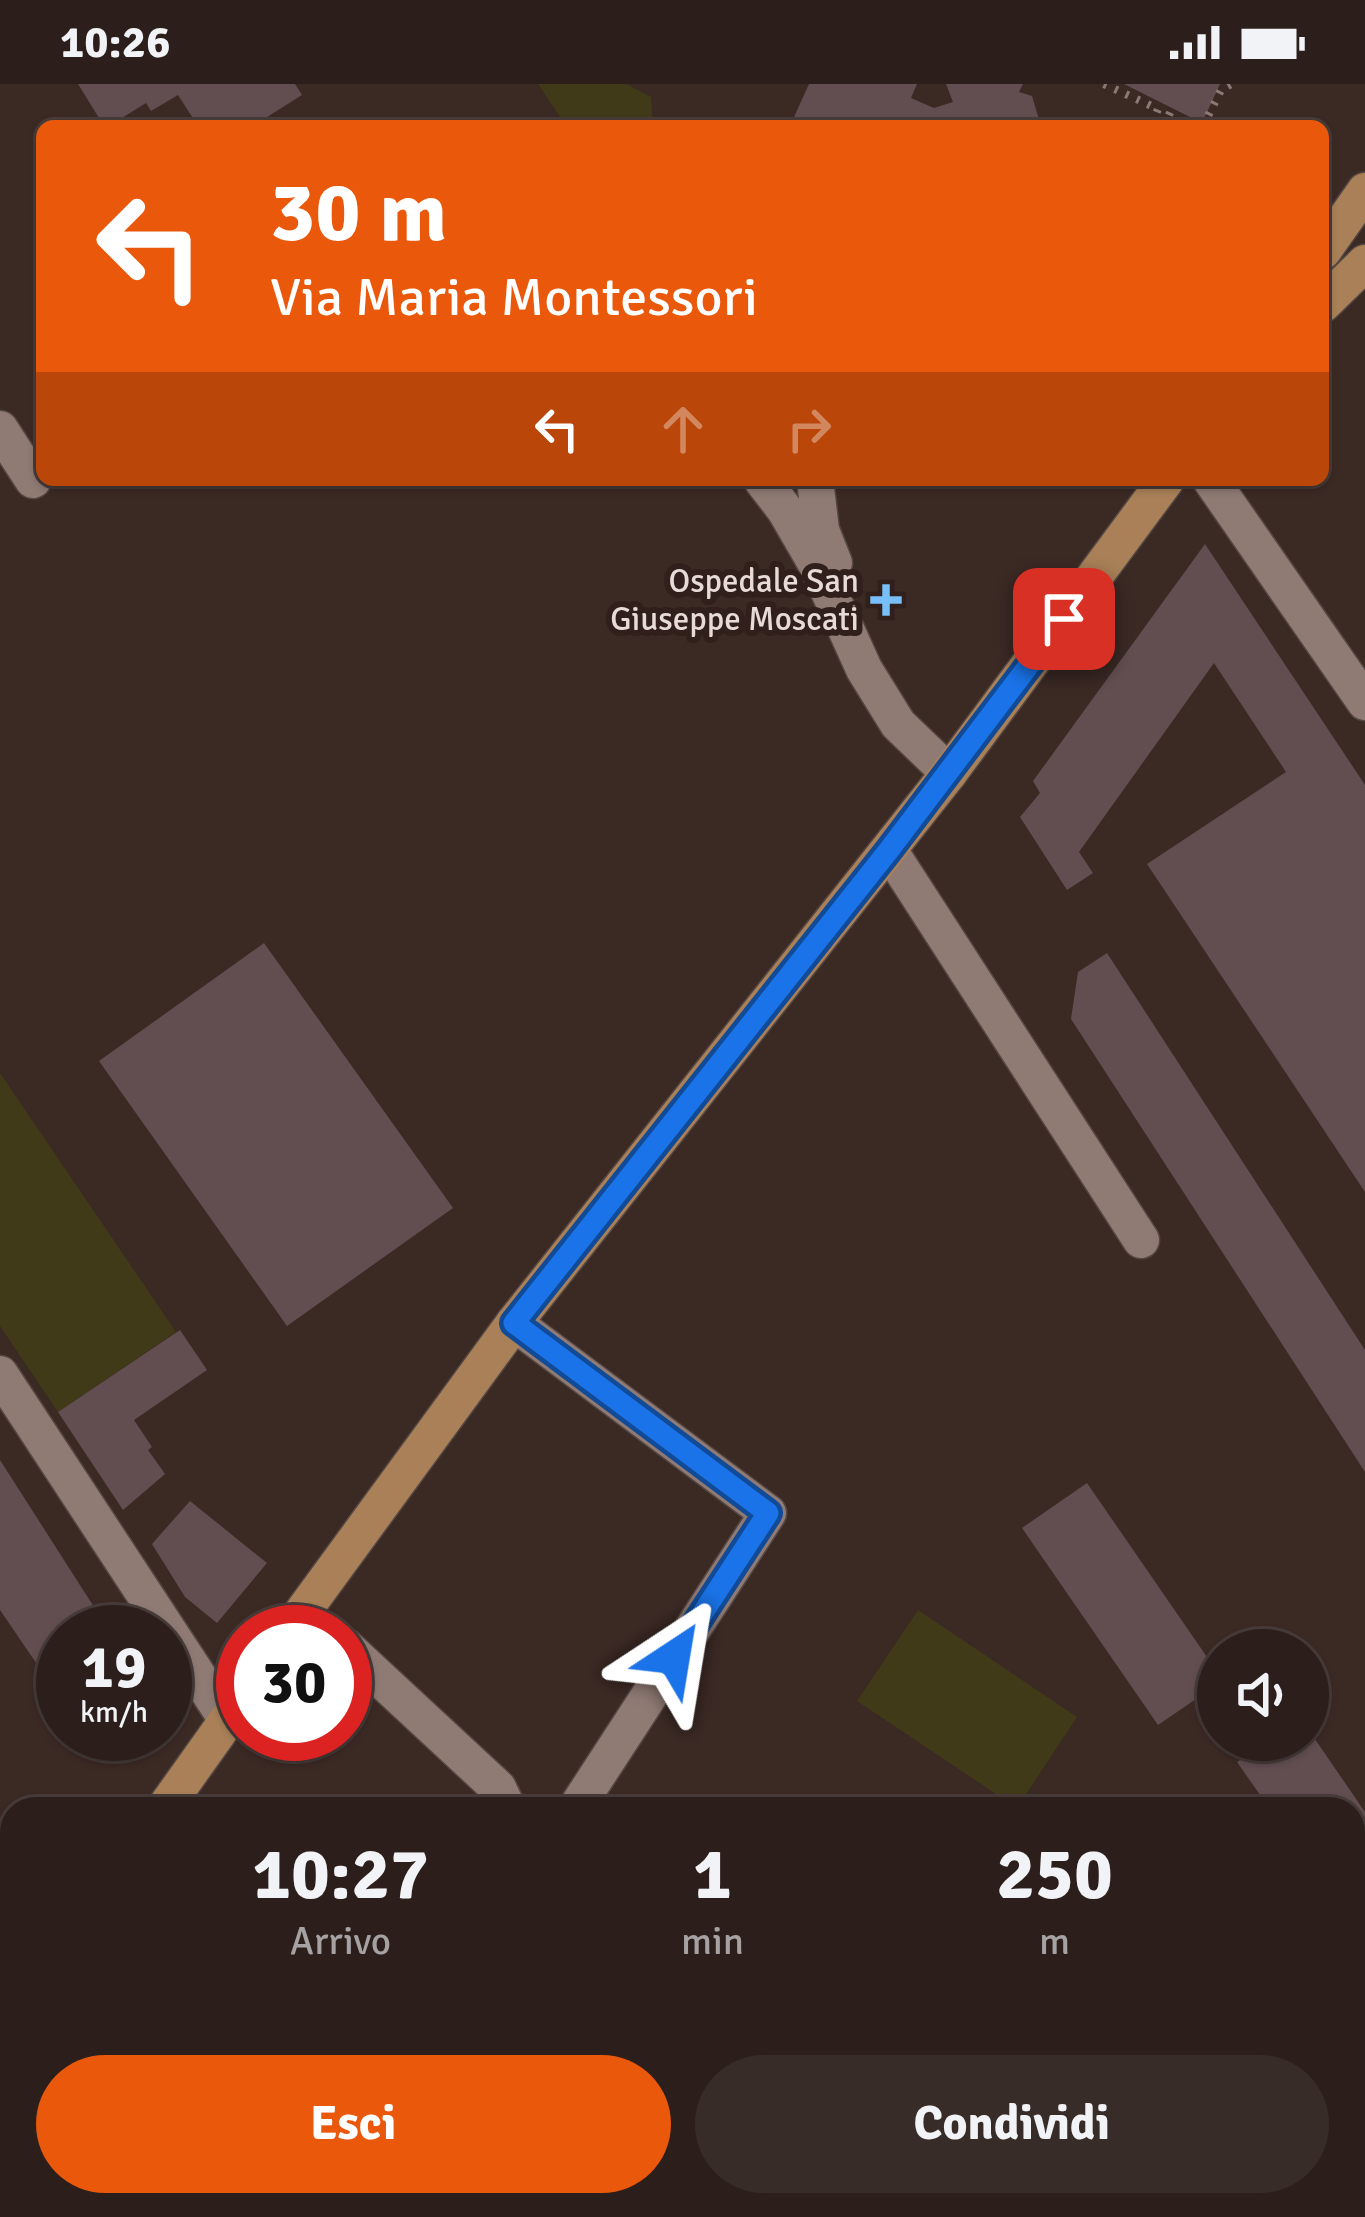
<!DOCTYPE html>
<html lang="it">
<style>
:root{--surface:#2c1f1b;--page:#382c28;--text:#f1f3f6;--muted:#a6a2a3;--line:#483d3a;--accent:#ea580c}
body{margin:0;font-family:Signika,sans-serif;background:var(--page);color:var(--text);height:100vh;display:flex;flex-direction:column;font-size:45px;white-space:nowrap}
*{box-sizing:border-box;margin:0}
p{font-size:39px;color:var(--muted)}
.icon{flex:none;width:66px;height:66px;fill:none;stroke:currentColor;stroke-width:2;stroke-linecap:round;stroke-linejoin:round}
.map{position:relative;flex:1;overflow:hidden}
.details{position:absolute;left:0px;top:1713px;width:1365px;height:420px;display:flex;flex-direction:column;background:var(--surface);border-radius:36px 36px 0 0;box-shadow:0 3px 9px #0004,0 0 0 3px var(--line)}
.details>*{flex:none}
.hud{position:absolute;left:36px;top:36px;width:1293px;height:366px;border-radius:18px;box-shadow:0 3px 9px #0004,0 0 0 3px var(--line);background:#ea580c;color:#fff;overflow:hidden}
.fabs{position:absolute;left:1197px;top:1545px;display:grid;gap:24px}
.fabs a{display:grid;place-items:center;width:132px;height:132px;border-radius:50%;background:var(--surface);box-shadow:0 3px 9px #0004,0 0 0 3px var(--line);font-size:60px}
.speed{position:absolute;left:36px;top:1521px;display:flex;gap:24px;font-size:60px;font-weight:700;text-align:center}
.speed>*{display:grid;place-content:center;width:156px;height:156px;border-radius:50%;background:var(--surface);box-shadow:0 3px 9px #0004,0 0 0 3px var(--line);line-height:1}
.speed small{font-size:30px;font-weight:400}
.speed .limit{border:18px solid #d22;background:#fff;color:#111}
.pin{position:absolute;display:grid;place-items:center;width:102px;height:102px;color:#fff;margin:-51px;border-radius:24px;box-shadow:0 6px 18px #0006}
.me{position:absolute;width:132px;margin:-66px;rotate:33deg;stroke-linejoin:round;filter:drop-shadow(0 0 9px #0008)}
.turn{display:flex;align-items:center;gap:42px;height:252px;padding:0 36px;font-size:54px}
.turn .icon{width:156px;height:156px;stroke-width:2.5}
.turn b{display:block;font-size:84px;line-height:102px}
.lanes{display:flex;align-items:center;height:114px;padding:0 36px;background:#0003;justify-content:center;gap:60px;direction:ltr}
.lanes .off{opacity:.35}
.eta{display:flex;justify-content:space-evenly;align-items:center;height:204px;text-align:center}
.eta b{font-size:72px;font-weight:700;line-height:84px}
.button{display:flex;gap:24px;margin-top:auto;padding:24px 36px}
.button a{flex:1;height:138px;border-radius:72px;background:var(--accent);color:#fff;font-size:48px;font-weight:700;line-height:138px;text-align:center}
.button a+a{background:var(--page);color:var(--text)}
.status{display:flex;justify-content:space-between;align-items:center;height:84px;padding:0 60px;background:var(--surface);direction:ltr}
.status svg{height:33px;fill:currentColor}
.map>svg:first-child{display:block}
.green{fill:#403a18}
.building{fill:#624e51}
.lines{fill:none;stroke-linecap:round;stroke-linejoin:round}
.minor-casing{stroke:#544642;stroke-width:39}
.major-casing{stroke:#544642;stroke-width:39}
.path{stroke:#8a7a76;stroke-width:8;stroke-dasharray:3 9;stroke-linecap:butt}
.minor{stroke:#8f7a74;stroke-width:36}
.major{stroke:#a98058;stroke-width:36}
.route-casing{stroke:#114b97;stroke-width:30}
.route{stroke:#1a73e8;stroke-width:21}
.poi-dot{fill:#78bff7;stroke:#301f1a;stroke-width:4.5}
.labels{text-anchor:middle;dominant-baseline:central;stroke-width:12;stroke-linejoin:round;paint-order:stroke}
.poi-label{font-size:33px;fill:#e7dbd7;stroke:#301f1a;text-anchor:end}
</style>
<div class="status"><b>10:26</b><svg viewBox="0 0 49 12"><path d="M0 12V9h3v3zM5 12V6h3v6zM10 12V3h3v9zM15 12V0h3v12zM26 1h20v11H26zM47 4h2v5h-2z"/></svg></div>
<div class="map">
<svg width="1365" height="2133" viewBox="0 0 1365 2133">
<rect width="100%" height="100%" fill="#3b2924"/>
<!-- green -->
<path class="green" d="M538 0H627L651 13 653 42H566Z
M0 989 176 1248 58 1328 0 1242Z
M918 1526 1077 1633 1017 1724 857 1617Z"/>
<!-- building -->
<path class="building" d="M78 0H295L302 11 253 42H198L178 11 151 27 146 19 109 42H104Z
M809 0H917L911 14 934 24 953 18 946 0H1023L1019 8 1032 12 1041 42H790Z
M1124 0H1220L1202 39Z
M1205 460 1365 701V1108L1147 780 1286 688 1214 579 1079 768 1093 789 1067 806 1020 733 1040 709 1033 697Z
M264 859 453 1124 287 1242 99 977Z
M1107 869 1365 1266V1388L1071 935 1078 888Z
M180 1246 207 1286 134 1336 152 1363 148 1366 165 1390 123 1426 58 1328Z
M0 1376 110 1548H63V1608L58 1611 0 1526Z
M1087 1399 1218 1589V1600L1158 1641 1022 1444Z
M190 1417 267 1479 217 1539 185 1513 152 1460Z
M1308 1645 1365 1728V1861L1353 1844V1725H1270L1237 1678 1258 1664 1253 1656H1308Z
M1353 1947 1365 1956V2016L1353 2032Z
M1240 2121H1322L1334 2130 1332 2133H1257Z"/>
<g class="lines">
<defs>
<path id="minor" d="M0 345 33 396
M762 396 785 426 818 483 864 585 898 640 949 689
M815 396 821 446 834 479
M1211 396 1365 618
M889 766 1141 1156
M514 1239 768 1429 580 1718 590 1725
M0 1290 227 1636
M345 1562 498 1704 508 1725
M829 2121 839 2133
M1141 2121 1158 2133"/>
<path id="major" d="M1323 167 1365 107
M1323 220 1365 179
M288 1548 514 1239 949 689 1166 396
M164 1725 243 1614
M0 1957 12 1940"/>
</defs>
<!-- minor casing -->
<use href="#minor" class="minor-casing"/>
<!-- major casing -->
<use href="#major" class="major-casing"/>
<!-- path -->
<path class="path" d="M1104 0 1158 25 1151 42
M1164 42 1172 24
M1203 42 1221 6 1231 0"/>
<!-- minor -->
<use href="#minor" class="minor"/>
<!-- major -->
<use href="#major" class="major"/>
</g>
<g class="lines">
<defs>
<path id="route" d="M674 1573 768 1429 514 1239 889 766 1064 535"/>
</defs>
<!-- route casing -->
<use href="#route" class="route-casing"/>
<!-- route -->
<use href="#route" class="route"/>
</g>
<!-- markers -->
<path class="poi-dot" d="M880 498h12v12h12v12h-12v12h-12v-12h-12v-12h12z"/>
<g class="labels">
<!-- poi labels -->
<g class="poi-label">
<text x="859" y="497">Ospedale San<tspan x="859" dy="38">Giuseppe Moscati</tspan></text>
</g>
</g>
</svg>
<div class="fabs">
<a><svg class="icon" aria-label="sound" viewBox="0 0 24 24"><path d="M4 9h4l5-4v14l-5-4H4zM17 9q2 3 0 6"/></svg></a>
</div>
<div class="speed"><div>19<small>km/h</small></div><div class="limit">30</div></div>
<div class="pin" style="left:1064px;top:535px;background:#d93025"><svg class="icon" aria-label="arrive" viewBox="0 0 24 24"><path d="M6 21V4h12l-3 4 3 4H6"/></svg></div>
<svg class="me" style="left:674px;top:1573px" viewBox="-20 -20 40 40"><path d="M0-17L14 15 0 8-14 15z" fill="#1a73e8" stroke="#fff" stroke-width="4"/></svg>
<div class="hud">
<div class="turn"><svg class="icon" aria-label="left" viewBox="0 0 24 24"><path d="M17 20v-9H6M10 6l-5 5 5 5"/></svg><div><b>30 m</b>Via Maria Montessori</div></div>
<div class="lanes"><svg class="icon" aria-label="left" viewBox="0 0 24 24"><path d="M17 20v-9H6M10 6l-5 5 5 5"/></svg><svg class="icon off" aria-label="ahead" viewBox="0 0 24 24"><path d="M12 20V5M6 11l6-6 6 6"/></svg><svg class="icon off" aria-label="right" viewBox="0 0 24 24"><path d="M7 20v-9h11M14 6l5 5-5 5"/></svg></div>
</div>
<section class="details">
<div class="eta">
<div><b>10:27</b><p>Arrivo</p></div>
<div><b>1</b><p>min</p></div>
<div><b>250</b><p>m</p></div>
</div>
<div class="button"><a>Esci</a><a>Condividi</a></div>
</section>
</div>
